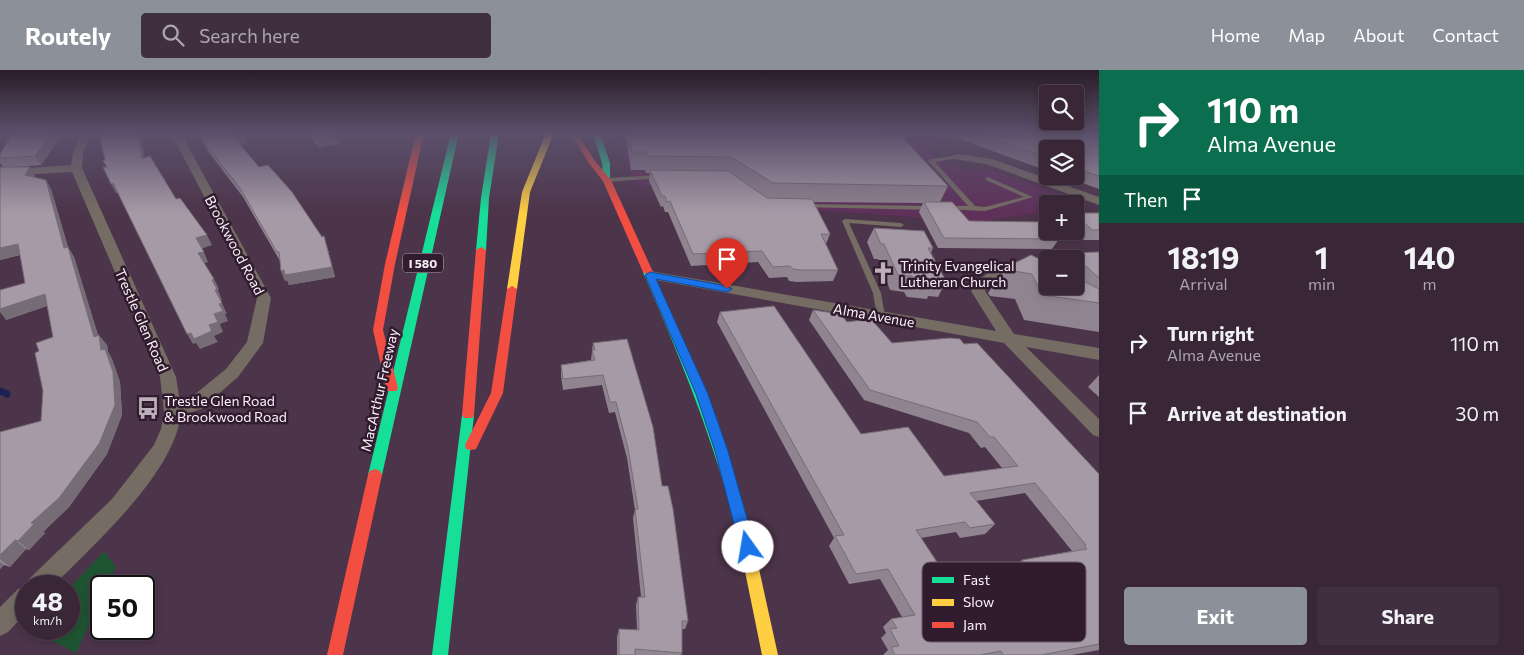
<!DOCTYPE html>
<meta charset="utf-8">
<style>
:root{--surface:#392738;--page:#402f40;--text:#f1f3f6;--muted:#aba5ae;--line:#534453;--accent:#8c9099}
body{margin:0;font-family:Commissioner,sans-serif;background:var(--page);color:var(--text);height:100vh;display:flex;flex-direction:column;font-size:19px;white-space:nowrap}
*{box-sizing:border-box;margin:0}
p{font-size:16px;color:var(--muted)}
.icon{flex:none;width:28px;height:28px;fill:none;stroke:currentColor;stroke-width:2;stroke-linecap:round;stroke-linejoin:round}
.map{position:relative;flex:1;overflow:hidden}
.panel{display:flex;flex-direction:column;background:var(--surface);width:425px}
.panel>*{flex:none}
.guide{background:#0b6e4f;color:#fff;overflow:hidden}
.controls{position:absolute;left:1039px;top:15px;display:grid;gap:10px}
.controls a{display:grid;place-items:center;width:45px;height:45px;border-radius:5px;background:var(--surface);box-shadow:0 2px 8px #0003,0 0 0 1px var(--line);font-size:25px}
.speed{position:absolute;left:15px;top:505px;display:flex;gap:10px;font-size:25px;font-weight:700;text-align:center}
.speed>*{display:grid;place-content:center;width:65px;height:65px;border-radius:50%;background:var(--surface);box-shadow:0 2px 8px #0003,0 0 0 1px var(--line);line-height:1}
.speed small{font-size:12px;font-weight:400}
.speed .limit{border:2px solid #111;border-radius:8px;background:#fff;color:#111}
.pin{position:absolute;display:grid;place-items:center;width:42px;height:42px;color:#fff;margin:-51px -21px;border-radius:50% 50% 50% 0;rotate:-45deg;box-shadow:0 0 5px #0007}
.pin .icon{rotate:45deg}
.me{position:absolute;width:55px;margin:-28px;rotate:347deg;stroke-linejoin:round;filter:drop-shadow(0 0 4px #0008)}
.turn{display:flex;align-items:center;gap:18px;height:105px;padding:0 25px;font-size:22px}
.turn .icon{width:65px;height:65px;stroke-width:2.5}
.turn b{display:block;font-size:35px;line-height:42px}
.then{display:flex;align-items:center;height:48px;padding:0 25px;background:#0003;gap:10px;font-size:19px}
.eta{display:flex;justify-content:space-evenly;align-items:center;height:85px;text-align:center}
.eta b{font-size:30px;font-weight:700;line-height:35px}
.primary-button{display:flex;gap:10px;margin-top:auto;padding:10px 25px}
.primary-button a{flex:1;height:58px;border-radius:5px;background:var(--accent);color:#fff;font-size:20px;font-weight:700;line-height:58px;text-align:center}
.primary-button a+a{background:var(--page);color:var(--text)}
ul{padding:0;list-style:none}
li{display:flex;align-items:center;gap:15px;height:70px;padding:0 25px}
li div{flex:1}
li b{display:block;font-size:19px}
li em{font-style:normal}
header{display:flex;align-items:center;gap:30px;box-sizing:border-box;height:70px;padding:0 25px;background:var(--accent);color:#fff}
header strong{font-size:24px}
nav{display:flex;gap:28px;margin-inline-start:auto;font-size:18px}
.search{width:350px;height:45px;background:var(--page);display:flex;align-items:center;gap:12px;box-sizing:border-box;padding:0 18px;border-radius:5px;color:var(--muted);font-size:19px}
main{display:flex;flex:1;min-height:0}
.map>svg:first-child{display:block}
.built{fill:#5e305a}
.green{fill:#1f5432}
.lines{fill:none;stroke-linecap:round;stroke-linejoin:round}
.stream{stroke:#1b2154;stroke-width:7}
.lane{fill:#756d63;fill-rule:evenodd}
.street{fill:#756d63;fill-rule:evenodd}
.fast{fill:#16e098;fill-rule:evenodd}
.slow{fill:#ffcf43;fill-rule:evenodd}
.jam{fill:#f24e42;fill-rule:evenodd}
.wall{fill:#908490;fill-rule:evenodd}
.shaded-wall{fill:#756c75}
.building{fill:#a79aa7;stroke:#756c75;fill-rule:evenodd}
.route{fill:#1a73e8;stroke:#114b97}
.labels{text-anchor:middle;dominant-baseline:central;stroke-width:5;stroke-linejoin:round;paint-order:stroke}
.shield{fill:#301c2e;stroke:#bfb1bd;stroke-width:1}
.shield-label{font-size:12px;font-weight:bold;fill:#fcf1fa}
.street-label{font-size:14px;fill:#fcf1fa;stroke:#301c2e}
.poi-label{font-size:14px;fill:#fcf1fa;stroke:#301c2e;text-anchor:start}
.key{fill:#301c2e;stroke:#6d5c6b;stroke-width:1}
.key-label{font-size:14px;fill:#fcf1fa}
</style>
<header>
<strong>Routely</strong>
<div class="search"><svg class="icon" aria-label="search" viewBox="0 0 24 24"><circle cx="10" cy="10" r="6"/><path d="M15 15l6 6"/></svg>Search here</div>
<nav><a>Home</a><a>Map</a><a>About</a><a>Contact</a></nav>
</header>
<main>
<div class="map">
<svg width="1099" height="585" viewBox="0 0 1099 585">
<rect width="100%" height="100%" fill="#4c344a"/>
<!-- built -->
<path class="built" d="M614 63H953L932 75 931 82 934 88 942 93 961 99 992 100 1089 134 1075 136V134H1048L1047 141 979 152 815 140 724 115 636 116Z"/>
<!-- green -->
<path class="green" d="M104 481 116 497 107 516H101V528L76 583 31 560 69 559V519Z"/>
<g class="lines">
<!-- stream -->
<path class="stream" d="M0 321 7 324"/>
<!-- lane -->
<path class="lane" d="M958 85 961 87 960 88 935 92 975 136 985 137 1024 127 986 110 985 109 988 107 1033 127 985 141 944 139 943 138 946 136H968L928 91 931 89Z
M660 105 663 107 662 108 607 112 604 110 607 108Z
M804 134 931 136 934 138 931 140 802 137 801 136Z
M845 149 901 153 904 155 901 157 849 153 881 223 885 246 884 248 881 249 877 246 873 223 842 151Z"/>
<!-- street -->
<path class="street" d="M81 63H91L83 83 82 98 176 307 180 332 189 329 226 299 247 272 257 228 173 67V63H183V67L271 228 263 273 238 307 201 339 181 346C171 407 95 473 53 516H27L30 508 112 429 154 375 161 359 164 342 160 307 72 102 0 106V100L71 95 73 83Z
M958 84 992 89 1099 127V135L986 94 954 89V85Z
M1048 188 1051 189H1048V196C1024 198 999 199 985 221L1014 264 1099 278V290L1026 277 1099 349V367L1093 365 1004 273 650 209 643 205 650 201 996 261 971 221C990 192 1015 190 1048 188Z
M26 516V543L8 562 0 566V537L18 519Z"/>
<!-- fast -->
<path class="fast" d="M451 63H459L382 405 380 409 375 411 370 409 368 405Z
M491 63H499L489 128 486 180 481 183 476 180 481 128Z
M593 63H600L610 93V108L603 106 602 93Z
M648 199 653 202C692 289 729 375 752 467L750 472 745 474 740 472 738 467C716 375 681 289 643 202Z
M468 340 472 342 474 345 448 585H432L462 345 464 342Z"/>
<!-- slow -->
<path class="slow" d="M546 63H554L530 122 517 219 512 222 507 219 522 122Z
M745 460 750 462 752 467 778 585H762L738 467 740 462Z"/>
<!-- jam -->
<path class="jam" d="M416 63H424L395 194 383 260 398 318 396 321H388L386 318 373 260 385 194Z
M571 63H577L595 91 611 110 653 202 651 204 648 205 643 202 603 111 588 92Z
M481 177 486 180 474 345 472 348H464L462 345 476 180Z
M512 216 517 219 503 323 476 379 471 380 466 379 465 375 491 323 507 219Z
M375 399 380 401 382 405 343 585H327L368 405 370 401Z"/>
</g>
<!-- wall -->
<path class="wall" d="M13 63H62L55 75 41 95 18 97 35 106V107L51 119 68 177 74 187 98 265 107 275 108 282 112 289 120 312 122 345 107 384 69 437 43 462 45 463 29 480 26 479 10 497 4 495 0 499V362L41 351 43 321 39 281 53 267 47 236 6 250 25 213 20 185 0 190V97H3L0 93V84Z
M199 63H241L243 64 246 73 240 75 259 97 327 176 335 207 289 215 287 210 285 211 281 201 280 191 243 127 207 80Z
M308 63H337L341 73 319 78Z
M625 63H884L887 67 948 116 940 132 969 151 1059 169 1052 179 938 178 919 142 923 133 813 132 830 164 826 174 838 200 833 211 797 212 789 211 787 207 769 208 758 192 691 196 668 142H665L663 136 661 137 649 111 650 103H646L645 100H631Z
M943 63H1099V119L1063 106H1075V79H1048V101Z
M1075 143H1099V170H1084L1075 161Z
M874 158 933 178 931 183 946 211 938 227 928 226 927 229 907 227 904 222 890 220 878 189H874L867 172Z
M1099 182V262L1024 250 1015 229 990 226 988 223 1005 198 1031 185 1075 216V189H1067L1071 183Z
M813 240 847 252 892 273 964 274 1099 404V580L1072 585H883L888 580 881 568 886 563 883 557 891 549 902 547 880 509 849 514 829 476 834 468 717 252 720 242 861 364 944 406 1002 398 985 377 981 378 969 363 864 330 809 250ZM1025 423 1072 481 1022 490 1011 499 1015 503 963 512H950L921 468 956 462 960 468 985 464 995 454 976 431Z
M593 273 662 416 688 551 685 559H682V583L681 585H617V567L619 559 637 560 636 535 638 527H641L633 448 635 440 627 388 615 342 609 343 602 315 563 320 561 306V295L591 290Z
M1099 305V327L1088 317Z"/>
<!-- shaded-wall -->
<path class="shaded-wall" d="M52 63H62L55 75 41 95 35 86Z
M138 63H143V76L146 98 142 89Z
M243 64 246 73 237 75 234 67Z
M339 65 341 73 319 78 317 70Z
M30 97 35 106 31 114 25 105Z
M46 110 51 119 71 188 64 178Z
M113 113 118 123H116L111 114Z
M207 165 212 175 201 179 196 168Z
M324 166 335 207 289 215 287 210 285 211 281 201 284 200Z
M18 174 25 183 0 190V178Z
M68 177 74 187 101 275 99 265 107 275 108 282 112 289 120 312 122 345 107 384 69 437 43 462 45 463 29 480 18 471 31 453 101 280 94 267Z
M204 182 208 192 203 194 198 183Z
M214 209 219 219 218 220 222 230 220 231 215 220 212 210Z
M45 224 52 234 6 250 0 242V239Z
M222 233 227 244H225L228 251 220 254 223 262 214 266 218 272 200 279 196 273 193 274 187 264 209 255 219 234Z
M15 470 26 479 10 497 0 489V485Z
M0 492 4 495 0 499Z"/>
<!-- building -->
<path class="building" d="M13 63H52L35 86 0 88V84Z
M103 63H138L142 89 150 86 176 129 180 128 207 165 196 168 204 182 198 183 214 209 212 210 217 219 215 220 222 233 219 234 223 241 214 244 218 252 209 255 212 261 194 269 191 263 187 264 113 113 111 114 103 97H107L103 91 105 90 101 72Z
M199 63H241L243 64 234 67 259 97 268 95 292 122 322 167 324 166 332 197 285 205 284 200 281 201 279 182H277L240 118 203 71Z
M312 63H337L339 65 317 70Z
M629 63H884L887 67H902L948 116 773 113 731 87 648 86 647 82H632Z
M976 63H1099V106L1075 98V79H1048V88Z
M0 97H30L25 105 46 110 64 178 68 177 94 267 99 265 101 280 105 279 113 302 115 335 99 374 59 428 31 453 34 454 18 471 15 470 0 485V362L41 351 43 321 35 283 39 281 36 273 53 267 45 224 0 239V220L25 213 18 174 0 178Z
M650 100 728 101 767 128 812 129 830 164H821L838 200H801L793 199 790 196 773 197 762 181 693 184 670 131 667 132 665 126H662Z
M924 132H952L969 151 1041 152 1048 158V161H1051L1059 169 944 168Z
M1075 143H1099V160H1092L1075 144Z
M874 158 924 161 933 178H928L946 211 934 210 935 214 915 212 912 206 898 205 884 174H881Z
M1099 182V208L1071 183Z
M1031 185 1048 193V216H1075V207L1099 219V233L1042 225 1032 204 1007 200 1005 198Z
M774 236 861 364 908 357 944 406 1018 396 994 367H990L977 352 870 320 813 240 841 244 847 252 871 249 892 273 950 268 960 269 964 274 977 273 1099 404V574L1041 585H1003L1001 581 980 585H895L891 577 899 576 890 559 897 558 891 549 915 545 888 499 856 504 835 466 844 465 720 242ZM1035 413 1086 475H1084L1087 479 1022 490 1031 501 963 512 962 510 950 512 916 460 965 452 970 458 995 454 970 423Z
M627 269 653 357 662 416H668L673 439 688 551H682V583L635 579V585H619V559L639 560 638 527H645L635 439H638L628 378 616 332H610L603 305 563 309 561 295 595 290 592 280H595L593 273Z"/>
<!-- sky -->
<linearGradient id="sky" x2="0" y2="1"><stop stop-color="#2a1d29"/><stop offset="0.44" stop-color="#5b506b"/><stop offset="1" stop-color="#5b506b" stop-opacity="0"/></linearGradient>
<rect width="1099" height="144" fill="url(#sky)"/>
<!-- route -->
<path class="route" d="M650 202 727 216 732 219 727 222 656 209 708 324 728 381 755 477 753 482 748 484 742 482 740 477 715 381 696 324 645 205Z"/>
<!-- icons -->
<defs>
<symbol id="church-bare" viewBox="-9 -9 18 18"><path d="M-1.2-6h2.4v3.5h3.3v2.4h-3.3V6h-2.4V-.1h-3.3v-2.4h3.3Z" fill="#beafbc" stroke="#301c2e" stroke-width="2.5" paint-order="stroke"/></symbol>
<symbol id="bus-bare" viewBox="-9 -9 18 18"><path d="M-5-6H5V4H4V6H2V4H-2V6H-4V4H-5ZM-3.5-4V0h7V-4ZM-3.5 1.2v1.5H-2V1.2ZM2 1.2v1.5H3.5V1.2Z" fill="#beafbc" stroke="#301c2e" stroke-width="2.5" paint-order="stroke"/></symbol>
</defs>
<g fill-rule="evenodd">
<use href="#church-bare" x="867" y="187" width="32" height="32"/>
<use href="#bus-bare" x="132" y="322" width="32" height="32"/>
</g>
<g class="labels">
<!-- shield labels -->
<rect class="shield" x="403" y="183.5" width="40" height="19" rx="4"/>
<g class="shield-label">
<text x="423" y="193">I 580</text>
</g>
<!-- street labels -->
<g class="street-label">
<text transform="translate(235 175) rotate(62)">Brookwood Road</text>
<text transform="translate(874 245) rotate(10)">Alma Avenue</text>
<text transform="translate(142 250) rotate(66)">Trestle Glen Road</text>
<text transform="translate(379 320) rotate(-77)">MacArthur Freeway</text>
</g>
<!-- poi labels -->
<g class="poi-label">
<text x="900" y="195">Trinity Evangelical<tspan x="900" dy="16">Lutheran Church</tspan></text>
<text x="164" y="330">Trestle Glen Road<tspan x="164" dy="16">&amp; Brookwood Road</tspan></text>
</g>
</g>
<!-- legend -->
<rect x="922" y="492" width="164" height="80" rx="8" class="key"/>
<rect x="932" y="507" width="22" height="6" fill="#16e098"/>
<rect x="932" y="529" width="22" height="7" fill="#ffcf43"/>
<rect x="932" y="552" width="22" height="6" fill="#f24e42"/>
<g class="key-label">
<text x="963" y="515">Fast</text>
<text x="963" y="537">Slow</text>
<text x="963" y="560">Jam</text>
</g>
</svg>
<div class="controls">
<a><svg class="icon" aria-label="search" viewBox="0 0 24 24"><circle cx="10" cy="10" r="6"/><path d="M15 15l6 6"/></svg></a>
<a><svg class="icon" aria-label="layers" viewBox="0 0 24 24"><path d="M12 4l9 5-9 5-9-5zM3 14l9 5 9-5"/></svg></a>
<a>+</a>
<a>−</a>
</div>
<div class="speed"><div>48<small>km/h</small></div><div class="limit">50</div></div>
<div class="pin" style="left:727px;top:219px;background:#d93025"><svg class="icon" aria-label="arrive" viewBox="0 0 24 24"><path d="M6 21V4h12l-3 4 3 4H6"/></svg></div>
<svg class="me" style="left:748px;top:477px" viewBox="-20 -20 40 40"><circle r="19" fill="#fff"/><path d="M0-13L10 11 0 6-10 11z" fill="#1a73e8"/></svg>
</div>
<section class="panel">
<div class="guide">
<div class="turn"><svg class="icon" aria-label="right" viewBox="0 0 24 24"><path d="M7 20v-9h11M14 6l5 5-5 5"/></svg><div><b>110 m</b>Alma Avenue</div></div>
<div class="then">Then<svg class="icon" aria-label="arrive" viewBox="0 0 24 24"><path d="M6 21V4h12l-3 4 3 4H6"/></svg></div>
</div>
<div class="eta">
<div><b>18:19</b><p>Arrival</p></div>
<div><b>1</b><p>min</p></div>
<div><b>140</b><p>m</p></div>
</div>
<ul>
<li><svg class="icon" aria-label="right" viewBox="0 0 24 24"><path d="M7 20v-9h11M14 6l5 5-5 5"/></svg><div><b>Turn right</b><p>Alma Avenue</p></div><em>110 m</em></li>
<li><svg class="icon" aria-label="arrive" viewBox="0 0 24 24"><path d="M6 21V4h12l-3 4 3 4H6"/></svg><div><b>Arrive at destination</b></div><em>30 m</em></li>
</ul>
<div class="primary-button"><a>Exit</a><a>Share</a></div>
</section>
</main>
